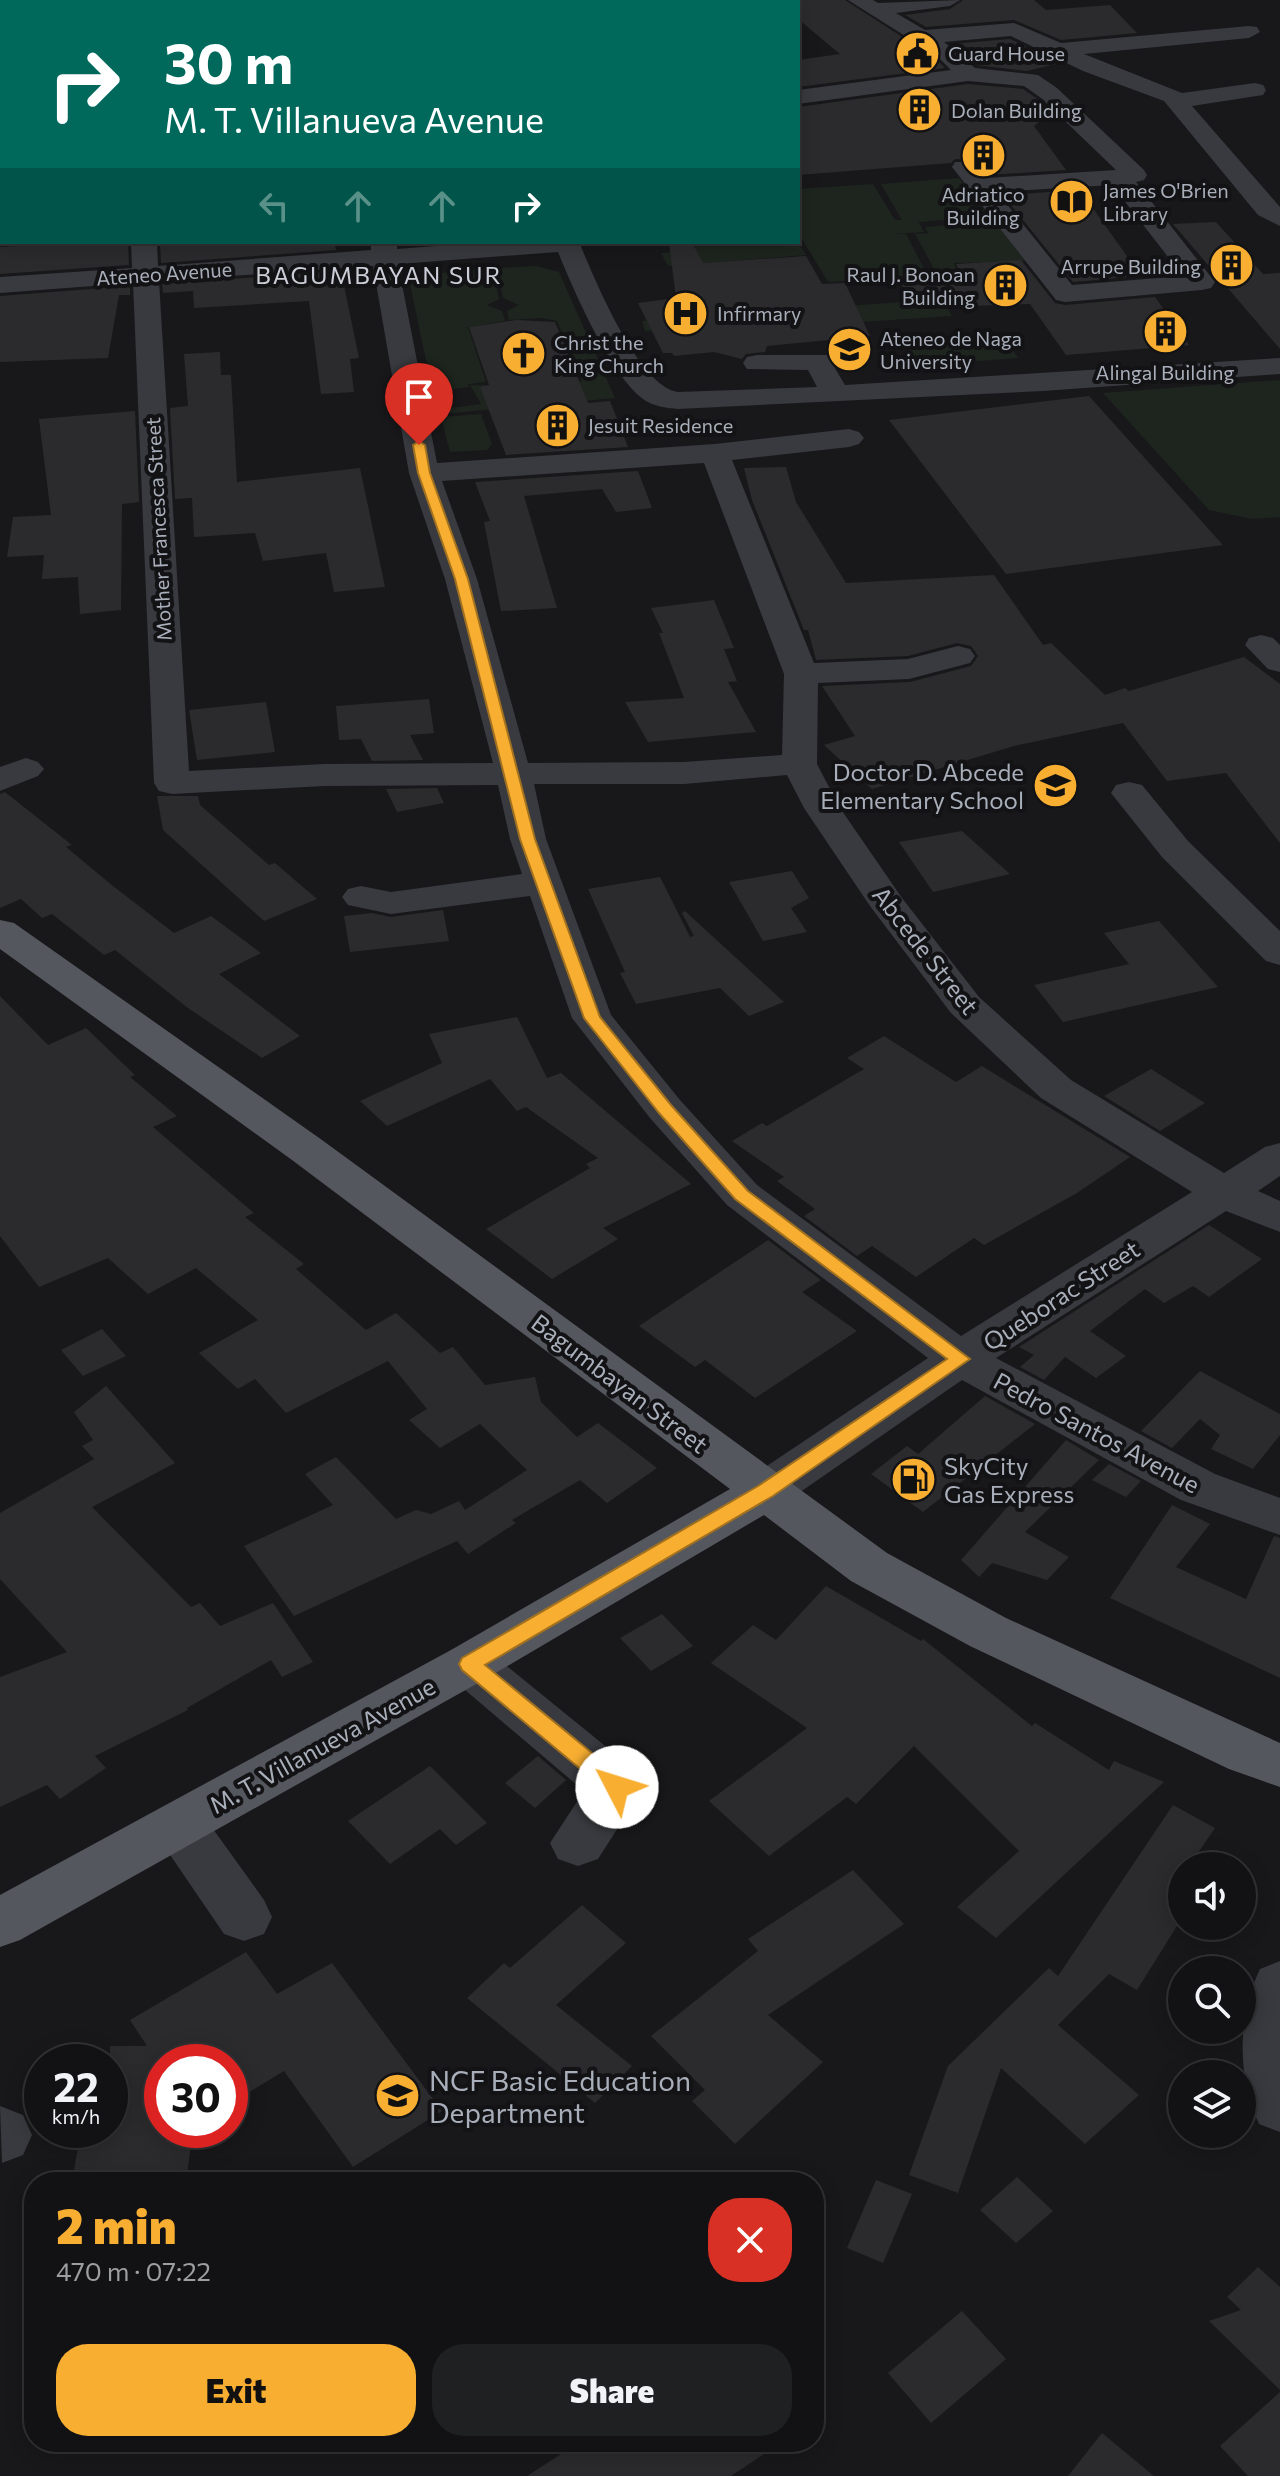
<!DOCTYPE html>
<meta charset="utf-8">
<style>
:root{--surface:#121214;--page:#1f2022;--text:#f1f3f6;--muted:#9c9ea0;--line:#313234;--accent:#f8ae31}
body{margin:0;font-family:Commissioner,sans-serif;background:var(--page);color:var(--text);height:100vh;display:flex;flex-direction:column;font-size:30px;white-space:nowrap}
*{box-sizing:border-box;margin:0}
p{font-size:26px;color:var(--muted)}
.icon{flex:none;width:44px;height:44px;fill:none;stroke:currentColor;stroke-width:2;stroke-linecap:round;stroke-linejoin:round}
.map{position:relative;flex:1;overflow:hidden}
.sheet{position:absolute;left:24px;top:2172px;width:800px;height:280px;display:flex;flex-direction:column;background:var(--surface);border-radius:32px;box-shadow:0 4px 20px #0003,0 0 0 2px var(--line)}
.sheet>*{flex:none}
.banner{position:absolute;left:0px;top:0px;width:800px;height:244px;box-shadow:0 4px 20px #0003,0 0 0 2px var(--line);background:#00695c;color:#fff;overflow:hidden}
.buttons{position:absolute;left:1168px;top:1852px;display:grid;gap:16px}
.buttons a{display:grid;place-items:center;width:88px;height:88px;border-radius:50%;background:var(--surface);box-shadow:0 4px 20px #0003,0 0 0 2px var(--line);font-size:40px}
.speed{position:absolute;left:24px;top:2044px;display:flex;gap:16px;font-size:40px;font-weight:700;text-align:center}
.speed>*{display:grid;place-content:center;width:104px;height:104px;border-radius:50%;background:var(--surface);box-shadow:0 4px 20px #0003,0 0 0 2px var(--line);line-height:1}
.speed small{font-size:20px;font-weight:400}
.speed .limit{border:12px solid #d22;background:#fff;color:#111}
.pin{position:absolute;display:grid;place-items:center;width:68px;height:68px;color:#fff;margin:-82px -34px;border-radius:50% 50% 50% 0;rotate:-45deg;box-shadow:0 0 8px #0007}
.pin .icon{rotate:45deg}
.me{position:absolute;width:88px;margin:-44px;rotate:310deg;stroke-linejoin:round;filter:drop-shadow(0 0 6px #0008)}
.turn{display:flex;align-items:center;gap:28px;height:168px;padding:0 32px;font-size:36px}
.turn .icon{width:104px;height:104px;stroke-width:2.5}
.turn b{display:block;font-size:56px;line-height:68px}
.lanes{display:flex;align-items:center;height:76px;padding:0 32px;background:#0003;justify-content:center;gap:40px;direction:ltr}
.lanes .off{opacity:.35}
.round{display:grid;place-items:center;flex:none;width:84px;height:84px;border-radius:32px;background:var(--page)}
.overview{display:flex;align-items:center;justify-content:space-between;height:136px;padding:0 32px}
h1{font-size:48px;font-weight:800;line-height:60px;color:var(--accent)}
.action{display:flex;gap:16px;margin-top:auto;padding:16px 32px}
.action a{flex:1;height:92px;border-radius:32px;background:var(--accent);color:#111;font-size:32px;font-weight:800;line-height:92px;text-align:center}
.action a+a{background:var(--page);color:var(--text)}
.map>svg:first-child{display:block}
.green{fill:#1d251e}
.building{fill:#2b2b2e}
.lines{fill:none;stroke-linecap:round;stroke-linejoin:round}
.minor{fill:#383a3f;fill-rule:evenodd}
.major{fill:#54575e;fill-rule:evenodd}
.route{fill:#f8ae31;stroke:#a17120;stroke-width:2}
.labels{text-anchor:middle;dominant-baseline:central;stroke-width:8;stroke-linejoin:round;paint-order:stroke}
.far-poi-label{font-size:20px;fill:#a9afba;stroke:#131315;text-anchor:start}
.far-street-label{font-size:20px;fill:#a9afba;stroke:#131315}
.far-quarter-label{font-size:24px;letter-spacing:2px;fill:#cbced6;stroke:#131315}
.poi-label{font-size:24px;fill:#a9afba;stroke:#131315;text-anchor:end}
.street-label{font-size:24px;fill:#a9afba;stroke:#131315}
.near-poi-label{font-size:28px;fill:#a9afba;stroke:#131315;text-anchor:start}
</style>
<div class="map">
<svg width="1280" height="2476" viewBox="0 0 1280 2476">
<rect width="100%" height="100%" fill="#18181a"/>
<!-- green -->
<path class="green" d="M959 178 989 216 920 222 917 218 924 232 894 234H906L928 276 828 282 802 239H798V189L873 184 895 220H902L881 184Z
M995 221 1027 261 954 263 957 271 949 273 966 305 954 306 915 234 928 233 925 227Z
M798 242 806 255 668 266 661 253 696 250 694 243 704 242Z
M536 266 559 272 615 398 441 414 432 389 410 284 422 275 492 268 499 299 487 305 502 311 505 321 468 327 486 382 468 384 469 387 439 391 451 408 481 404 470 385 559 388 582 381 557 321 542 318 509 320 507 311 519 305 503 298 497 268Z
M942 299 952 316 785 327 728 325 645 331 642 321Z
M1003 335 1018 358 914 366 901 343Z
M1280 380V517L1252 519 1209 510 1103 393Z
M481 414 492 444 487 450 450 452 441 417Z"/>
<!-- building -->
<path class="building" d="M775 0H845L935 58 945 68 798 87V60L840 54 798 19V2Z
M963 0H1034L1046 10 1110 5 1137 33 1061 40 1014 20 926 27 905 15 950 9Z
M1010 39 1060 63 1027 71 976 65 951 44Z
M968 84 1023 89 1039 100 1051 113 1034 126 1066 170 987 175 975 160 955 159 951 163 798 175V107Z
M1080 190 1141 276 1073 282 1003 195Z
M1216 222 1263 274 1280 273V349L1173 224Z
M85 242H128L129 265 0 274V247Z
M160 242H334L336 250 161 263Z
M669 242H692L703 263 806 256 822 284 845 283 870 336 767 346 765 352 746 354 742 359 714 352 674 356 672 353H663L638 303 676 298Z
M1021 260 1055 303 1065 305 1155 297 1189 345 1066 355 1030 304 904 308 902 279 962 275 956 264Z
M341 271 359 358 350 359 354 392 321 394 309 301 194 308 193 291 163 293 162 284Z
M130 286V295H119L108 358 0 362V296Z
M516 320 555 322 588 403 610 401 628 447 506 455 480 387 489 385 469 327Z
M220 352 221 375H231L237 482 360 468 385 587 334 592 326 553 263 561 255 533 194 537 192 498 175 499 170 408 188 406 184 354Z
M1089 396 1223 545 1006 574 889 420Z
M135 411 139 502 122 504 121 610 80 614 78 577 42 579 44 555 7 557 13 517 51 515 39 419Z
M786 467 796 502 846 583 994 575 1043 645 1051 643 1105 695 1125 688 1129 691 1244 657 1280 684V843L1226 773 1167 781 1123 723 1014 746 872 789 824 745 855 736 822 686 910 682 971 666 978 656 971 646 957 643 908 656 816 660 808 630H804L752 500 744 468Z
M638 471 652 508 616 512 602 489 524 496 557 608 501 611 484 522 490 521 475 482Z
M714 600 734 648 724 649 737 681 728 682 756 732 648 742 625 702 684 698 659 633H663L651 608Z
M429 699 434 733 410 735 423 760 372 761 361 739 339 740 336 706Z
M266 702 275 752 197 760 189 710Z
M437 788 444 803 397 812 386 789Z
M5 792 72 845 66 847 113 886 174 933 211 916 261 953 219 974 300 1036 262 1058 188 1008 115 950 104 955 52 914 42 918 21 899 0 908V794Z
M157 796H198L200 805 269 865 275 863 317 899 264 921 163 830Z
M962 831 1010 874 933 892 899 842Z
M792 871 809 898 791 908 807 932 763 941 729 882Z
M660 877 690 937 694 936 682 913 685 911 784 1002 749 1016 720 988 636 1004 620 973 625 972 588 889Z
M443 910 449 941 350 952 344 916 372 913 391 917Z
M1159 921 1218 987 1063 1022 1034 985 1129 964 1104 933Z
M0 996 48 1045 86 1028 135 1075 130 1077 177 1116 153 1127 254 1213 245 1217 304 1264 296 1269 366 1330 396 1313 440 1353 453 1347 485 1385 535 1377 541 1402 577 1437 598 1423 657 1468 607 1503 580 1480 512 1520 516 1523 468 1554 457 1541 294 1616 244 1546 333 1505 305 1474 336 1457 396 1519 416 1510 431 1514 459 1501 465 1510 527 1470 480 1424 440 1448 409 1420 427 1409 388 1361 286 1413 255 1379 238 1389 199 1353 258 1320 196 1268 148 1294 108 1258 39 1287 0 1236Z
M517 1017 547 1078 561 1073 691 1184 603 1228 618 1239 552 1279 486 1229 590 1168 586 1164 598 1158 526 1107 517 1111 490 1079 387 1126 360 1101 442 1063 429 1034Z
M884 1036 956 1082 982 1066 1130 1157 1077 1193 984 1245 974 1238 916 1277 872 1246 857 1256 804 1216 815 1209 777 1181 784 1177 732 1141 762 1123 767 1126 864 1069 847 1058Z
M1151 1069 1205 1103 1160 1131 1104 1096Z
M1209 1225 1262 1259 1209 1297 1193 1286 1164 1303 1145 1289 1090 1331 1126 1356 1096 1378 1065 1357 1044 1380 1020 1367 1034 1355 1019 1347Z
M768 1240 821 1280 802 1292 857 1331 755 1398 705 1360 695 1367 639 1326Z
M102 1329 126 1356 83 1376 61 1350Z
M1200 1371 1280 1414V1435L1253 1469 1211 1449 1220 1435 1200 1419 1172 1448 1141 1431Z
M106 1386 175 1463 92 1507 191 1607 200 1603 220 1626 273 1603 313 1662 282 1677 271 1660 187 1708 188 1710 95 1756 106 1768 60 1799 47 1785 0 1807V1677L67 1652 0 1579V1513L94 1459 82 1446 93 1440 74 1412Z
M985 1396 1035 1424 923 1512 871 1474 907 1446 918 1454Z
M1066 1440 1099 1460 1025 1532 1069 1557 1047 1580 992 1563 979 1577 961 1560Z
M1109 1464 1141 1481 1126 1497 1092 1480Z
M1172 1505 1210 1524 1176 1567 1246 1599 1274 1536 1280 1538V1678L1110 1598Z
M826 1586 921 1641 923 1639 1032 1726 1035 1723 1109 1770 1114 1761 1164 1782 996 1938 957 1907 1019 1851 914 1746 856 1804 847 1797 769 1856 709 1801 807 1728 711 1663 753 1625 776 1640Z
M662 1614 693 1646 651 1671 620 1638Z
M538 1756 566 1780 535 1808 505 1783Z
M430 1766 487 1823 456 1845 440 1829 390 1864 348 1821Z
M1173 1805 1215 1828 1189 1866H1182V1918L1137 1990 1109 1974 1058 2025 1139 2095 1085 2144 1001 2068 958 2193 909 2175 948 2066 1049 1968 1058 1976Z
M853 1870 904 1924 768 2015 823 2062 735 2144 692 2101 705 2090 651 2036 758 1951 748 1939Z
M582 1905 626 1943 556 2005 632 2066 595 2103 467 1998 504 1963 510 1968Z
M246 1952 277 1994 332 1963 442 2111 353 2167 284 2071 230 2104V2062H162V2130H193L186 2182H72L81 2130H110V2046H147L130 2020Z
M1017 2177 1053 2211 1016 2243 980 2210Z
M876 2180 912 2194 883 2263 847 2248Z
M1258 2267 1280 2287V2390L1209 2321 1241 2310 1227 2297Z
M962 2311 1006 2359 931 2423 888 2373Z
M1280 2392V2476H1248L1220 2446Z
M1102 2433 1154 2476H1068Z
M580 2442H782L731 2476H527Z"/>
<g class="lines">
<!-- minor -->
<path class="minor" d="M322 0H342L343 2H321Z
M706 0H727L729 2H707Z
M848 0H873L878 3 960 0 950 6 896 13 925 30 1014 23 1061 43 1249 26 1257 27 1260 32 1249 38 1084 54 1182 93 1255 83 1263 85 1266 90 1263 95 1192 106 1280 207V226L1258 215 1164 101 1083 71 1011 36 944 42 975 68 1038 75 1057 88 1144 170 1147 175 1144 180 1136 182 1215 282 1211 288 1202 290 1065 302 1056 300 952 167 955 162H973L986 178 1116 170 1041 98 1024 86 968 81 798 104V90L951 70 937 56ZM1112 185 1183 276 1072 285 997 192Z
M131 242H157L158 266 371 250V242H397V249L488 242H579C594 277 638 387 678 392L817 387 808 370 747 369 743 363 747 357 757 355H827L845 385 1280 358V374L1043 391 678 409C669 408 657 407 648 402 614 384 573 289 558 252L398 264 437 463 715 444 849 429 859 432 864 438 859 444 849 447 732 460 814 663 908 659 958 646 970 649 975 656 970 663 909 679 818 683 817 764 840 808 902 898 979 997 1071 1080 1224 1173 1265 1147 1280 1143V1176L1258 1191 1280 1201V1232L1226 1211 996 1358 1215 1474 1280 1498V1535L1181 1500 962 1380 783 1504 766 1509 749 1504 742 1491 749 1478 928 1358 727 1205 650 1118 572 1018 530 896 391 914 348 905 342 897 348 889 361 886 391 892 522 874 510 839 498 785 324 786 172 794 159 791 154 783 133 283 0 293V277L132 268ZM373 266 409 473 445 579 493 763 324 764 189 771 159 281ZM704 463 784 674 782 755 684 762 528 763 477 579 442 481ZM787 775 804 808 870 906 951 1013 1041 1098 1192 1192 961 1336 757 1185 680 1100 611 1015 546 839 534 784H684Z
M1261 635 1273 638 1280 645V672L1268 669 1245 645 1249 638Z
M26 758 38 762 44 769 38 776 0 791V767Z
M1129 782 1142 785 1188 841 1280 931V965L1266 961 1162 857 1111 793 1116 785Z
M469 1644 487 1650 636 1771 644 1787 598 1859 578 1866 558 1859 550 1843 584 1791 451 1678 443 1664 451 1650Z
M179 1801 198 1808 264 1900 272 1917 264 1934 244 1941 224 1934 160 1840 152 1824 160 1808Z
M1280 1961V2132L1259 2124C1237 2076 1237 2017 1260 1969Z
M0 2106 23 2115 32 2135 23 2155 2 2163Z"/>
<!-- major -->
<path class="major" d="M0 920 14 923 322 1140 887 1553 1006 1618 1280 1743V1787L1229 1769 970 1646 851 1581 764 1515 487 1678 20 1940 0 1947V1895L451 1650 730 1489 292 1160 0 949Z"/>
</g>
<!-- route -->
<path class="route" d="M419 441 425 445 430 473 468 579 535 839 600 1017 671 1105 748 1191 970 1359 773 1496 485 1665 625 1780 628 1787 625 1793 617 1796 609 1793 462 1670 459 1664 462 1658 758 1486 947 1359 735 1199 659 1113 584 1018 520 839 455 579 418 473 413 445Z"/>
<!-- icons -->
<defs>
<symbol id="civic-disc" viewBox="-11 -11 22 22"><circle r="9.5" fill="#f8ae31" stroke="#131315"/><path d="M-.6-6.5H3V-4.5H.6V-3L4-1V1h2V6H-6V1h2V-1L-.6-3ZM-1.2 2.5V6h2.4V2.5Z" fill="#111"/></symbol>
<symbol id="building-disc" viewBox="-11 -11 22 22"><circle r="9.5" fill="#f8ae31" stroke="#131315"/><path d="M-4-6H4V6H1V3H-1V6H-4ZM-2.5-4.3h1.7v1.8h-1.7ZM.8-4.3h1.7v1.8H.8ZM-2.5-1h1.7V.8h-1.7ZM.8-1h1.7V.8H.8Z" fill="#111"/></symbol>
<symbol id="library-disc" viewBox="-11 -11 22 22"><circle r="9.5" fill="#f8ae31" stroke="#131315"/><path d="M-6-4Q-3-5.5-.7-3.5V5Q-3 3-6 4ZM6-4Q3-5.5 .7-3.5V5Q3 3 6 4Z" fill="#111"/></symbol>
<symbol id="hospital-disc" viewBox="-11 -11 22 22"><circle r="9.5" fill="#f8ae31" stroke="#131315"/><path d="M-5-5h3v3.5h4V-5h3V5h-3V1.5h-4V5h-3Z" fill="#111"/></symbol>
<symbol id="university-disc" viewBox="-11 -11 22 22"><circle r="9.5" fill="#f8ae31" stroke="#131315"/><path d="M0-5L7-2L0 1L-7-2ZM-4 1L0 2.5L4 1V4Q0 6-4 4Z" fill="#111"/></symbol>
<symbol id="church-disc" viewBox="-11 -11 22 22"><circle r="9.5" fill="#f8ae31" stroke="#131315"/><path d="M-1.2-6h2.4v3.5h3.3v2.4h-3.3V6h-2.4V-.1h-3.3v-2.4h3.3Z" fill="#111"/></symbol>
<symbol id="school-disc" viewBox="-11 -11 22 22"><circle r="9.5" fill="#f8ae31" stroke="#131315"/><path d="M0-5L7-2L0 1L-7-2ZM-4 1L0 2.5L4 1V4Q0 6-4 4Z" fill="#111"/></symbol>
<symbol id="fuel-disc" viewBox="-11 -11 22 22"><circle r="9.5" fill="#f8ae31" stroke="#131315"/><path d="M-5.5-6h7V0h2V4h1.3V-2.5L3-4.5l.8-.8L6-3V5H2.5V1h-1V6h-7ZM-4.2-4.7v3.2H.2V-4.7Z" fill="#111"/></symbol>
</defs>
<g fill-rule="evenodd">
<use href="#civic-disc" x="892" y="28" width="51" height="51"/>
<use href="#building-disc" x="894" y="84" width="51" height="51"/>
<use href="#building-disc" x="958" y="130" width="51" height="51"/>
<use href="#library-disc" x="1046" y="176" width="51" height="51"/>
<use href="#building-disc" x="1206" y="240" width="51" height="51"/>
<use href="#building-disc" x="980" y="260" width="51" height="51"/>
<use href="#hospital-disc" x="660" y="288" width="51" height="51"/>
<use href="#building-disc" x="1140" y="306" width="51" height="51"/>
<use href="#university-disc" x="824" y="324" width="51" height="51"/>
<use href="#church-disc" x="498" y="328" width="51" height="51"/>
<use href="#building-disc" x="532" y="400" width="51" height="51"/>
<use href="#school-disc" x="1030" y="760" width="51" height="51"/>
<use href="#fuel-disc" x="888" y="1454" width="51" height="51"/>
<use href="#school-disc" x="372" y="2070" width="51" height="51"/>
</g>
<g class="labels">
<!-- far-poi labels -->
<g class="far-poi-label">
<text x="948" y="53">Guard House</text>
<text x="951" y="110">Dolan Building</text>
<text x="1103" y="190">James O'Brien<tspan x="1103" dy="23">Library</tspan></text>
<text x="983" y="194" text-anchor="middle">Adriatico<tspan x="983" dy="23">Building</tspan></text>
<text x="1201" y="266" text-anchor="end">Arrupe Building</text>
<text x="975" y="274" text-anchor="end">Raul J. Bonoan<tspan x="975" dy="23">Building</tspan></text>
<text x="717" y="313">Infirmary</text>
<text x="880" y="338">Ateneo de Naga<tspan x="880" dy="23">University</tspan></text>
<text x="554" y="342">Christ the<tspan x="554" dy="23">King Church</tspan></text>
<text x="1165" y="372" text-anchor="middle">Alingal Building</text>
<text x="588" y="425">Jesuit Residence</text>
</g>
<!-- far-street labels -->
<g class="far-street-label">
<text transform="translate(164 273) rotate(-4)">Ateneo Avenue</text>
<text transform="translate(158 529) rotate(-93)">Mother Francesca Street</text>
</g>
<!-- far-quarter labels -->
<g class="far-quarter-label">
<text x="379" y="274">BAGUMBAYAN SUR</text>
</g>
<!-- poi labels -->
<g class="poi-label">
<text x="1024" y="771">Doctor D. Abcede<tspan x="1024" dy="28">Elementary School</tspan></text>
<text x="944" y="1465" text-anchor="start">SkyCity<tspan x="944" dy="28">Gas Express</tspan></text>
</g>
<!-- street labels -->
<g class="street-label">
<text transform="translate(926 950) rotate(52)">Abcede Street</text>
<text transform="translate(1061 1295) rotate(-33)">Queborac Street</text>
<text transform="translate(620 1383) rotate(37)">Bagumbayan Street</text>
<text transform="translate(1097 1432) rotate(28)">Pedro Santos Avenue</text>
<text transform="translate(322 1745) rotate(-29)">M. T. Villanueva Avenue</text>
</g>
<!-- near-poi labels -->
<g class="near-poi-label">
<text x="429" y="2080">NCF Basic Education<tspan x="429" dy="32">Department</tspan></text>
</g>
</g>
</svg>
<div class="buttons">
<a><svg class="icon" aria-label="sound" viewBox="0 0 24 24"><path d="M4 9h4l5-4v14l-5-4H4zM17 9q2 3 0 6"/></svg></a>
<a><svg class="icon" aria-label="search" viewBox="0 0 24 24"><circle cx="10" cy="10" r="6"/><path d="M15 15l6 6"/></svg></a>
<a><svg class="icon" aria-label="layers" viewBox="0 0 24 24"><path d="M12 4l9 5-9 5-9-5zM3 14l9 5 9-5"/></svg></a>
</div>
<div class="speed"><div>22<small>km/h</small></div><div class="limit">30</div></div>
<div class="pin" style="left:419px;top:445px;background:#d93025"><svg class="icon" aria-label="arrive" viewBox="0 0 24 24"><path d="M6 21V4h12l-3 4 3 4H6"/></svg></div>
<svg class="me" style="left:617px;top:1787px" viewBox="-20 -20 40 40"><circle r="19" fill="#fff"/><path d="M0-13L10 11 0 6-10 11z" fill="#f8ae31"/></svg>
<div class="banner">
<div class="turn"><svg class="icon" aria-label="right" viewBox="0 0 24 24"><path d="M7 20v-9h11M14 6l5 5-5 5"/></svg><div><b>30 m</b>M. T. Villanueva Avenue</div></div>
<div class="lanes"><svg class="icon off" aria-label="left" viewBox="0 0 24 24"><path d="M17 20v-9H6M10 6l-5 5 5 5"/></svg><svg class="icon off" aria-label="ahead" viewBox="0 0 24 24"><path d="M12 20V5M6 11l6-6 6 6"/></svg><svg class="icon off" aria-label="ahead" viewBox="0 0 24 24"><path d="M12 20V5M6 11l6-6 6 6"/></svg><svg class="icon" aria-label="right" viewBox="0 0 24 24"><path d="M7 20v-9h11M14 6l5 5-5 5"/></svg></div>
</div>
<section class="sheet">
<div class="overview"><div><h1>2 min</h1><p>470 m · 07:22</p></div><a class="round" style="background:#d93025;color:#fff"><svg class="icon" aria-label="close" viewBox="0 0 24 24"><path d="M6 6l12 12M18 6L6 18"/></svg></a></div>
<div class="action"><a>Exit</a><a>Share</a></div>
</section>
</div>
